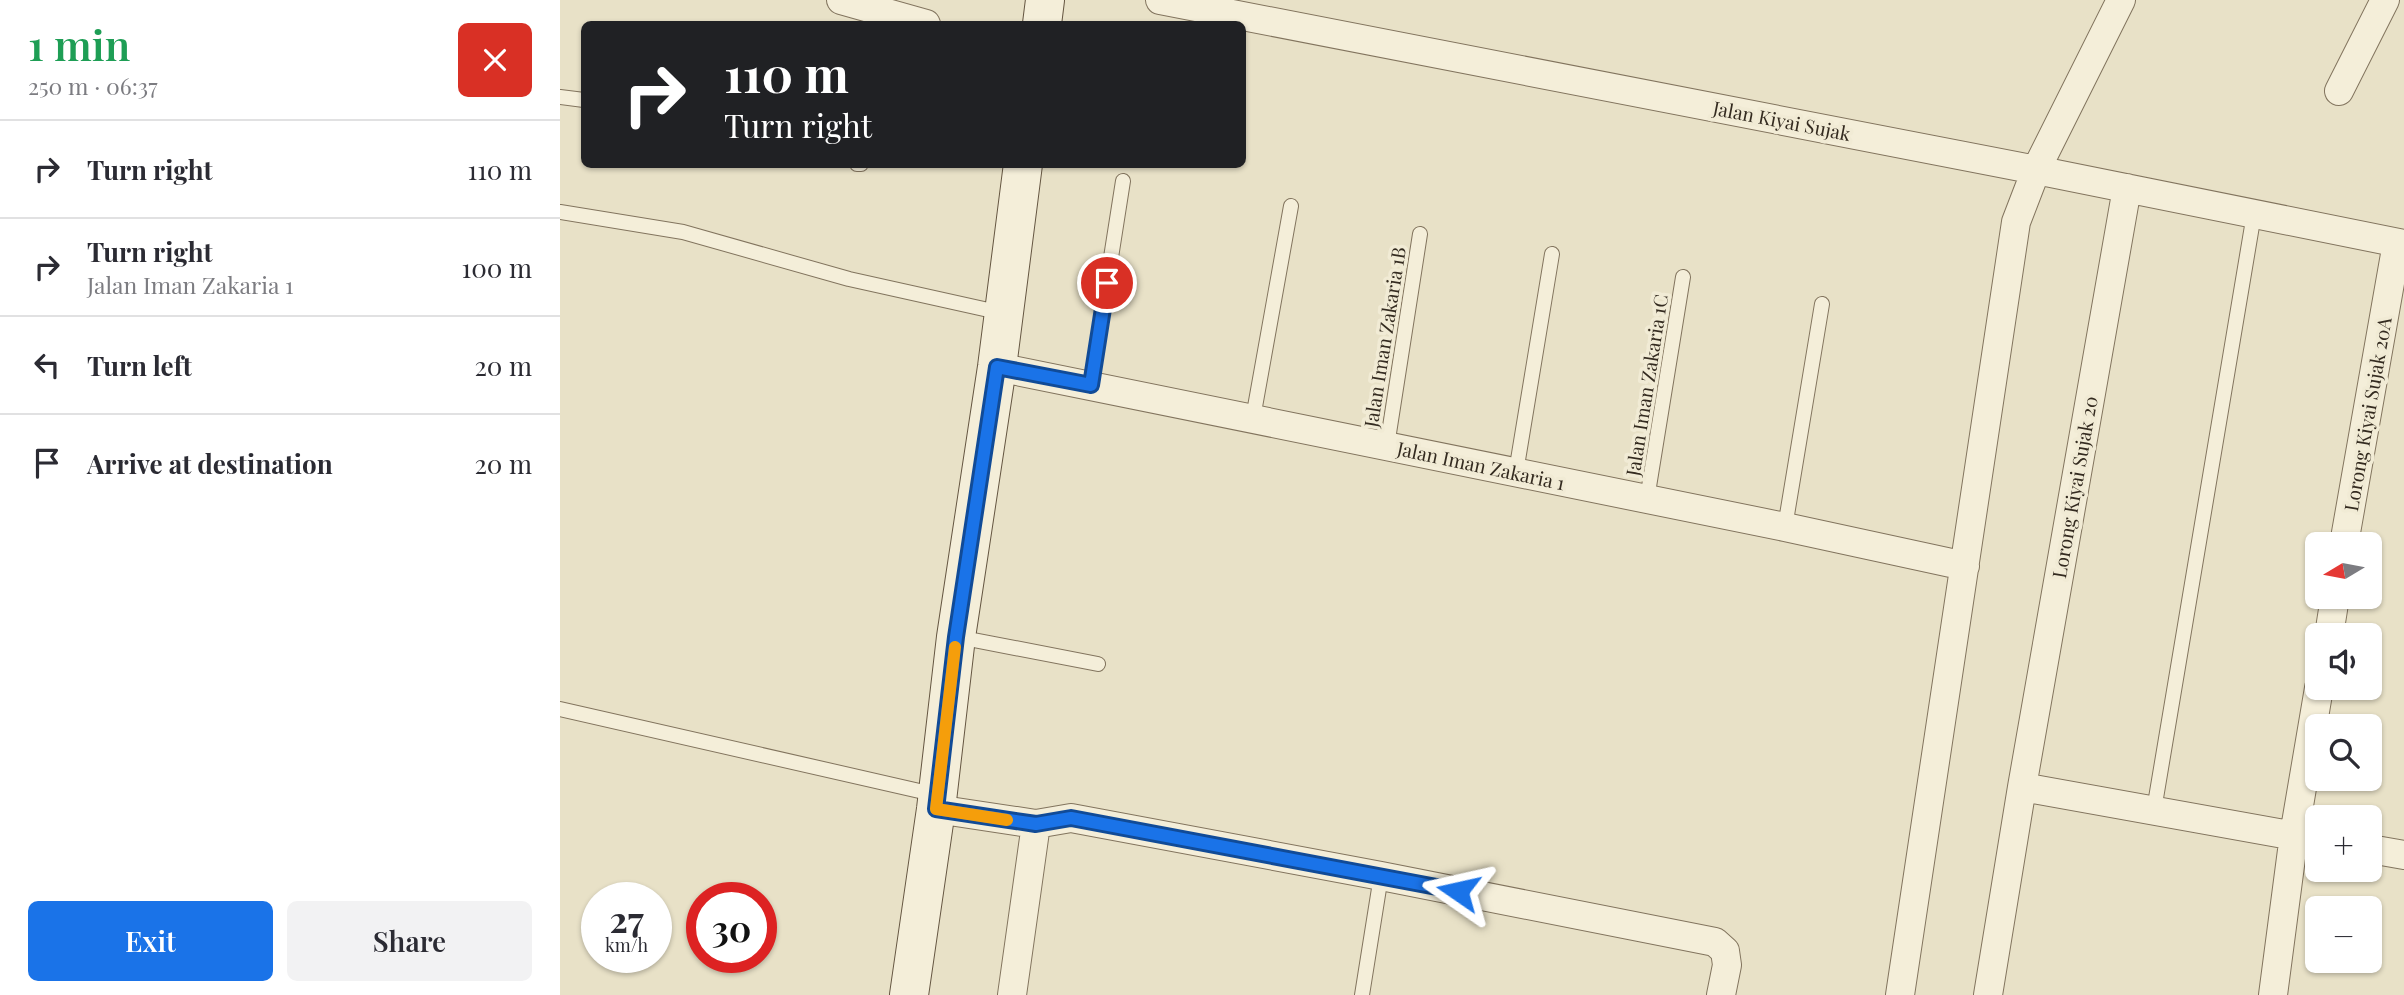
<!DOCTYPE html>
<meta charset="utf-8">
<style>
:root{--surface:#fff;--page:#f2f2f3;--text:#2b2b33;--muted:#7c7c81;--line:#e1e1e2;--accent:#1a73e8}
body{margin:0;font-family:"Playfair Display",serif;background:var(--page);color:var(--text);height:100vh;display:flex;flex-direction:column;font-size:26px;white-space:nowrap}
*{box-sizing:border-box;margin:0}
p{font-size:23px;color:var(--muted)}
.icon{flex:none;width:38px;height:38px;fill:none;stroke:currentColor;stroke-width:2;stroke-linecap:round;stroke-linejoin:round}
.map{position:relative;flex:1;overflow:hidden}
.drawer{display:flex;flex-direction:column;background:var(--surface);width:560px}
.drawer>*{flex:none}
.guide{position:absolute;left:21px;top:21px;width:665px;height:147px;border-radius:10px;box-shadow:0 2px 5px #0004;background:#202124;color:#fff;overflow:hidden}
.needle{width:46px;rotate:260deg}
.buttons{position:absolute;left:1745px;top:532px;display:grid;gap:14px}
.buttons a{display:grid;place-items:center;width:77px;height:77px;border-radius:10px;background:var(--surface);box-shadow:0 2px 5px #0004;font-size:35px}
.speed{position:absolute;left:21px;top:882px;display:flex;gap:14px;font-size:35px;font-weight:700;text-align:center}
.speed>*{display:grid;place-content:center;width:91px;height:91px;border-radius:50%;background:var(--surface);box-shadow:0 2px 5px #0004;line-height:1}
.speed small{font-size:18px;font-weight:400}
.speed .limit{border:10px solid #d22;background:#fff;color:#111}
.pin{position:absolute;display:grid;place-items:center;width:60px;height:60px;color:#fff;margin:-30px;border:4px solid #fff;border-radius:50%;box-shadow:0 2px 7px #0007}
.me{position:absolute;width:77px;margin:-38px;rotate:281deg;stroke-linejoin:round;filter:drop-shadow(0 0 5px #0008)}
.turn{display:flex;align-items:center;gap:24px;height:147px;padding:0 28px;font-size:32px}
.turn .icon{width:91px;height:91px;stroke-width:2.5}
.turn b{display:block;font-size:49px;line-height:60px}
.round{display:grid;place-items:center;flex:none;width:74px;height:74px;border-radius:10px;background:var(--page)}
.headline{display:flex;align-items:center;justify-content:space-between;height:119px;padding:0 28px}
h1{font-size:42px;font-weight:600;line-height:52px;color:#1e9e55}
.cta{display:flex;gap:14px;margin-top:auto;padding:14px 28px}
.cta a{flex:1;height:80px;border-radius:10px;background:var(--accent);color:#fff;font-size:28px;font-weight:600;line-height:80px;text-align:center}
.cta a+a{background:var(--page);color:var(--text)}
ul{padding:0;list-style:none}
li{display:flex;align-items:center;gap:21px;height:98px;padding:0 28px;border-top:2px solid var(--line)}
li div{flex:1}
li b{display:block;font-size:26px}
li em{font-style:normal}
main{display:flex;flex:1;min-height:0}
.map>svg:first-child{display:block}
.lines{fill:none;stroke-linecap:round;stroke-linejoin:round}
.lane-casing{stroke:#82745e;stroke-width:16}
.street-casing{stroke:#82745e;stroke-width:30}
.secondary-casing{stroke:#645541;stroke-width:40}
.lane{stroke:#f4eed9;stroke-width:14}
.street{stroke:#f4eed9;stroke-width:28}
.secondary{stroke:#f4eed9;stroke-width:38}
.route-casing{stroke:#114b97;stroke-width:18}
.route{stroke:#1a73e8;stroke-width:12}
.slow{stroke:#f59e0b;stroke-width:12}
.labels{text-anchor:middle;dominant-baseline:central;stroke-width:7;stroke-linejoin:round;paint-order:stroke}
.street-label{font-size:19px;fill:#342b20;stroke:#f1ebd5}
</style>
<main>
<section class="drawer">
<div class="headline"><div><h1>1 min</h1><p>250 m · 06:37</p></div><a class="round" style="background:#d93025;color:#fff"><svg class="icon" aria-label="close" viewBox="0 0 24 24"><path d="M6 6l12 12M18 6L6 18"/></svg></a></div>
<ul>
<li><svg class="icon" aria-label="right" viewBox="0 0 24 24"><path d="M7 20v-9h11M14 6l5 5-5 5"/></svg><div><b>Turn right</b></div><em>110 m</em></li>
<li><svg class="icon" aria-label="right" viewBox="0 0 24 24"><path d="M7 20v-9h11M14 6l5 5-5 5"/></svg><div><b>Turn right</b><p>Jalan Iman Zakaria 1</p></div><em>100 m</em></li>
<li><svg class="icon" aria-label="left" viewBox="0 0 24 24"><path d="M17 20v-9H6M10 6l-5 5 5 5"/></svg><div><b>Turn left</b></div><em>20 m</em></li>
<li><svg class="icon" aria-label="arrive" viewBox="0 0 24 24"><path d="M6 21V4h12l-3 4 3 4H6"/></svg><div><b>Arrive at destination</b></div><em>20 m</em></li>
</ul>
<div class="cta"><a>Exit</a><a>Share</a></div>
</section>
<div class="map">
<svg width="1844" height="995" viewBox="0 0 1844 995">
<rect width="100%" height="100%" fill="#e8e1c7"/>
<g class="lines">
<defs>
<path id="lane" d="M0 97 24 100
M297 164H301
M0 212 123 232 289 279 442 313
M531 385 563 181
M693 418 731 206
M827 446 860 234
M956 472 992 254
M1087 499 1123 277
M1225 527 1262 304
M398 637 538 664
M0 709 377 795
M1594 810 1694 214
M802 995 821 876"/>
<path id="street" d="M281 0 366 24
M600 0 1476 170 1844 244
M1779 91 1825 0
M437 367 1225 527 1405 566
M1784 544 1837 243
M1769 635 1775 597
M1462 787 1757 840
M376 809 476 824 511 818 821 876 1155 942 1165 951 1167 965 1161 995
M1810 849 1844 855
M452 995 476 824
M1340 995 1456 222 1476 170 1561 0
M1428 995 1462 787 1567 188
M1713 995 1734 835 1759 688"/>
<path id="secondary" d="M482 24 485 0
M349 995 376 809 396 637 437 367 463 164"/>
</defs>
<!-- lane casing -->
<use href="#lane" class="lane-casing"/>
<!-- street casing -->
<use href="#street" class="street-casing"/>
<!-- secondary casing -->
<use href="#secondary" class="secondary-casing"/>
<!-- lane -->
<use href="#lane" class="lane"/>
<!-- street -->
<use href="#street" class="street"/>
<!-- secondary -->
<use href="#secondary" class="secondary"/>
</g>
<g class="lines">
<defs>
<path id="route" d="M547 283 531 385 437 367 396 637 376 809 476 824 511 818 898 891"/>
</defs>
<!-- route casing -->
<use href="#route" class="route-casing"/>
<!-- route -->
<use href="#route" class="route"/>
<!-- slow -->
<path class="slow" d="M395 647 376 809 447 820"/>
</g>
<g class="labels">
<!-- street labels -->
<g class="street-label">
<text transform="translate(1222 120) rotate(11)">Jalan Kiyai Sujak</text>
<text transform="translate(824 337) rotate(-81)">Jalan Iman Zakaria 1B</text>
<text transform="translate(1086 385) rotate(-81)">Jalan Iman Zakaria 1C</text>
<text transform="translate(1807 414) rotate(-80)">Lorong Kiyai Sujak 20A</text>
<text transform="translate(921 465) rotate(12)">Jalan Iman Zakaria 1</text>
<text transform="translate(1514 487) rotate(-80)">Lorong Kiyai Sujak 20</text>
</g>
</g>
</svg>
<div class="buttons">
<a><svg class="needle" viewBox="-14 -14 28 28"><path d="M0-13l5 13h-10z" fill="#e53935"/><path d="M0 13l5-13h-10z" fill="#7c7c81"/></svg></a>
<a><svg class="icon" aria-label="sound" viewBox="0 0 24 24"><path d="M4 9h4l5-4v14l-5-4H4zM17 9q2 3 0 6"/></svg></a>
<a><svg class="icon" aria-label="search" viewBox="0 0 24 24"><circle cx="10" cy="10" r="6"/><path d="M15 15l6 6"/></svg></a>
<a>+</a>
<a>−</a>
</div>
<div class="speed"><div>27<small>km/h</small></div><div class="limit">30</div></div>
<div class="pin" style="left:547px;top:283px;background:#d93025"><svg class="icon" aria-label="arrive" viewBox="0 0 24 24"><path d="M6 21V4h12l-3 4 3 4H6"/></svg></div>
<svg class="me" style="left:898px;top:891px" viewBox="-20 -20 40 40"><path d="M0-17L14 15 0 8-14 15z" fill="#1a73e8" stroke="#fff" stroke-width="4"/></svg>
<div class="guide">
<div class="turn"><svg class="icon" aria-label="right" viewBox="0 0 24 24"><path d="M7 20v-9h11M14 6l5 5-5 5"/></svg><div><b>110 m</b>Turn right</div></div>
</div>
</div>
</main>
